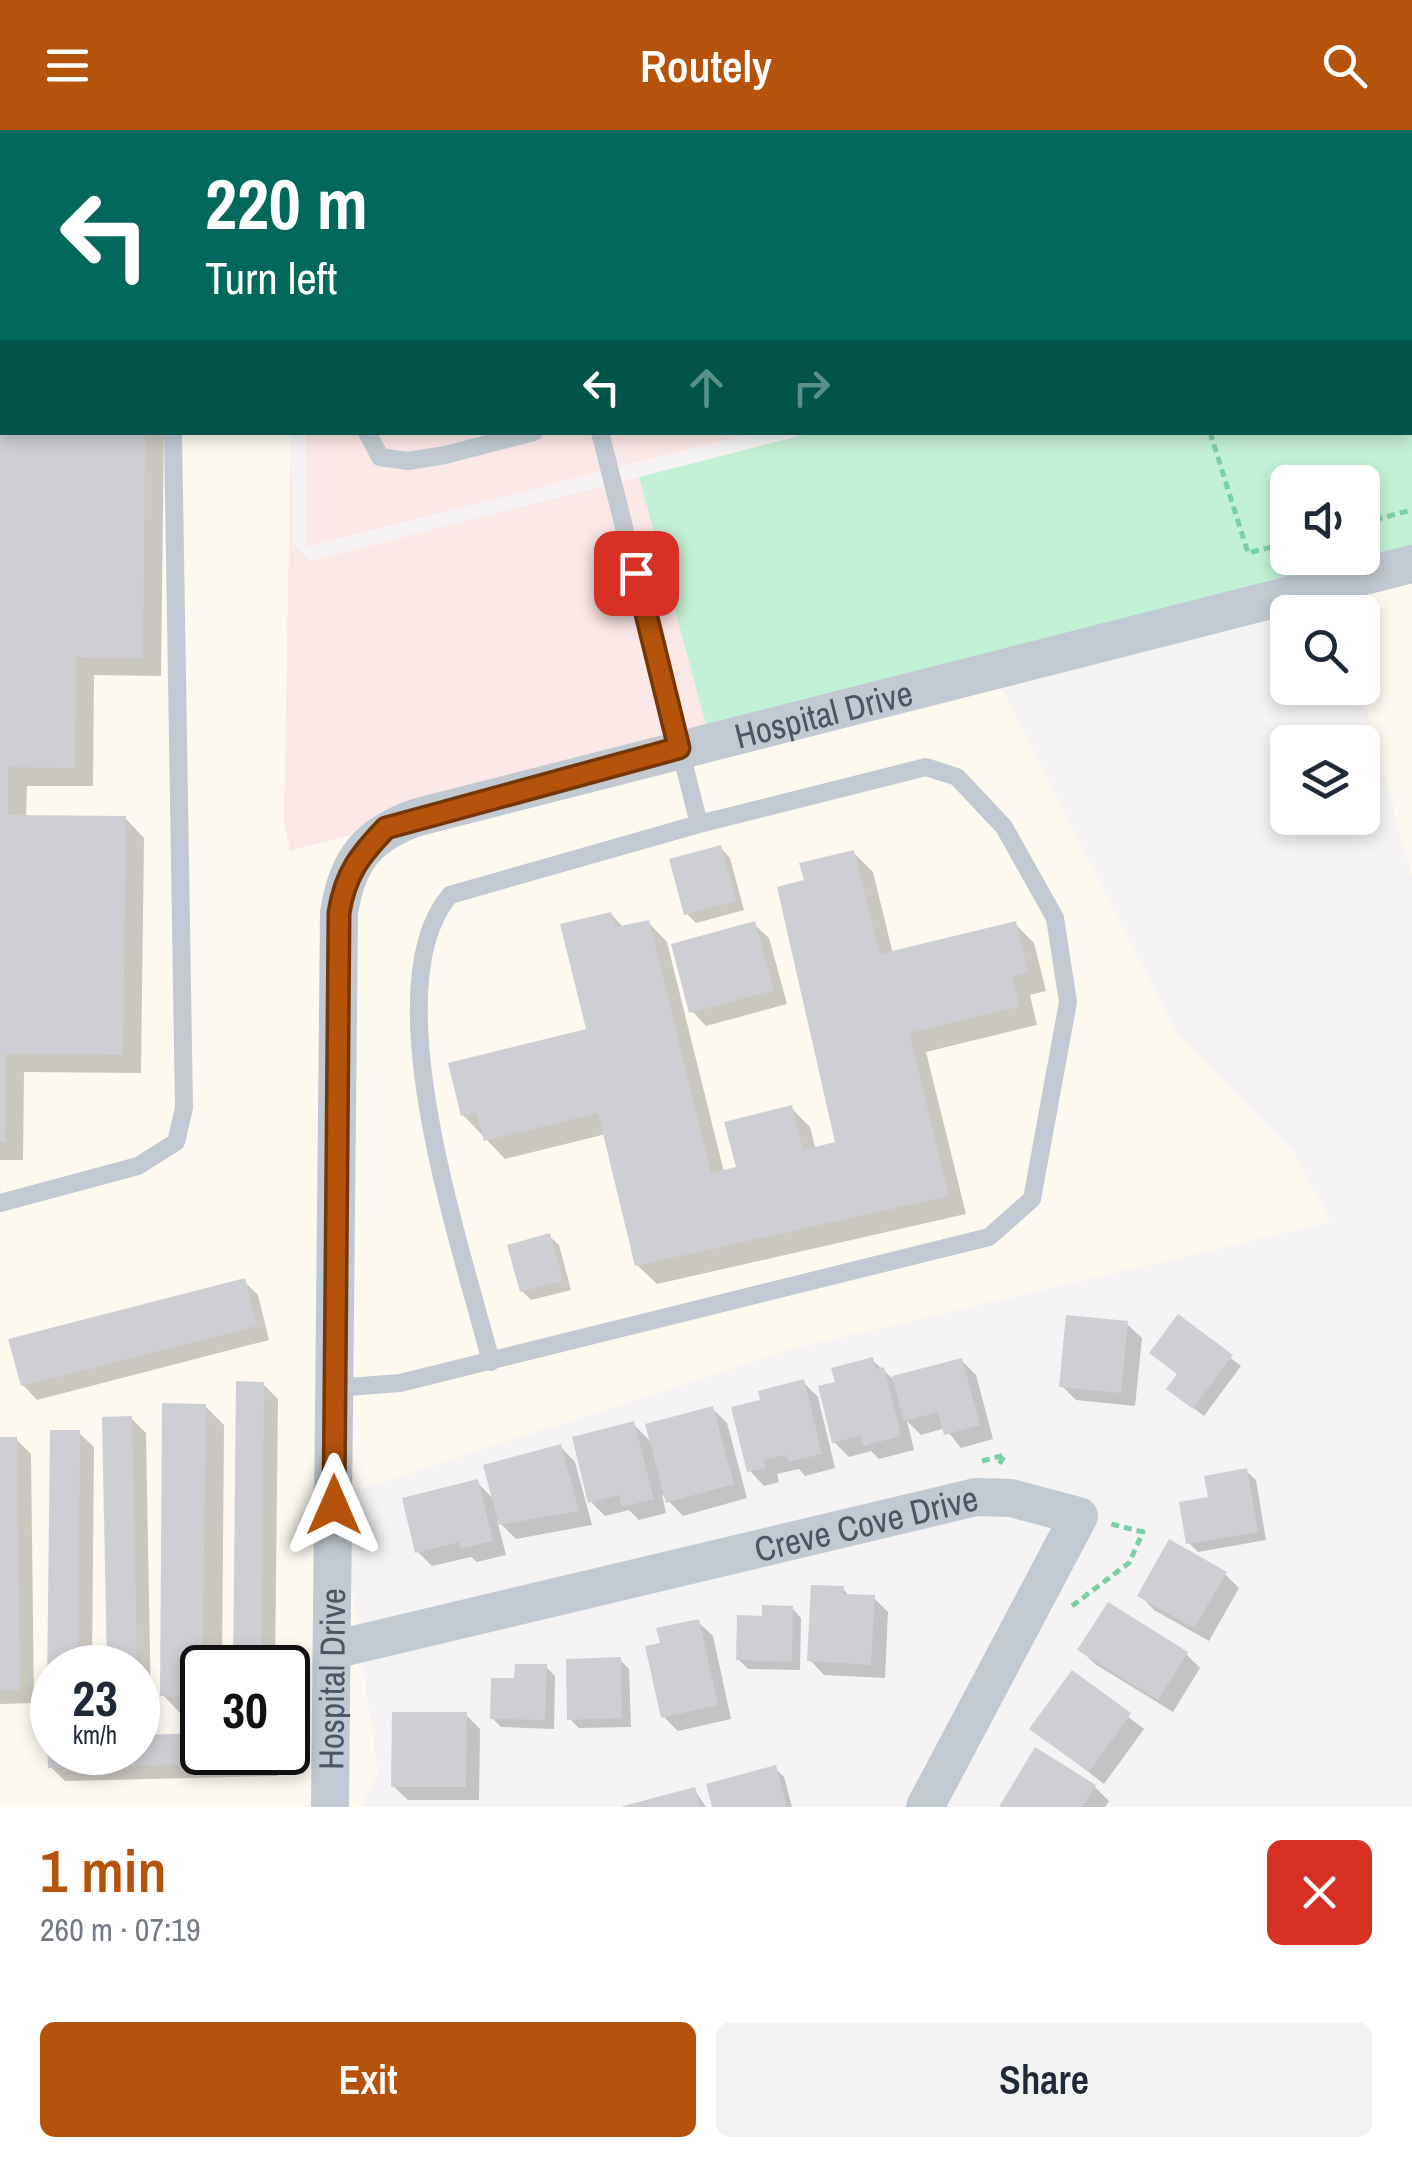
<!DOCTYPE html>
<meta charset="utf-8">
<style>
:root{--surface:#fff;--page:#f2f2f3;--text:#1f2937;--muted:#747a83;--accent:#b45309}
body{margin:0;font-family:"Archivo Narrow",sans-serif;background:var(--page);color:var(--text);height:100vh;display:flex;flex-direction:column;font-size:38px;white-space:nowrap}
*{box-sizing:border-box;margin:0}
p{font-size:32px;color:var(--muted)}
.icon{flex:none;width:55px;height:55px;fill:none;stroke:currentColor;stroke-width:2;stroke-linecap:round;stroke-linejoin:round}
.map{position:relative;height:1677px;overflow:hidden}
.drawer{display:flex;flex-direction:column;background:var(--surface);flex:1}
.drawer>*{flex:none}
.hud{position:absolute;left:0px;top:0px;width:1412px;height:305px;box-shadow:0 5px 15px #0003;background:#00695c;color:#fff;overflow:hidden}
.controls{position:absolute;left:1270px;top:335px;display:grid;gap:20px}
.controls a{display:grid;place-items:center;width:110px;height:110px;border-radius:15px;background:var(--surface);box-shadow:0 5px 15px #0003;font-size:50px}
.speed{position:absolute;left:30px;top:1515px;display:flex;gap:20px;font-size:50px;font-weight:700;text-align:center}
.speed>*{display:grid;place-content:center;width:130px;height:130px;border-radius:50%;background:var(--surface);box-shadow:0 5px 15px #0003;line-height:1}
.speed small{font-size:25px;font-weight:400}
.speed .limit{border:5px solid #111;border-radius:15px;background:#fff;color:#111}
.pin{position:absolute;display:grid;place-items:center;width:85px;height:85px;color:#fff;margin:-42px;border-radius:20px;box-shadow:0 5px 15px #0006}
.me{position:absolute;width:110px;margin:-55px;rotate:0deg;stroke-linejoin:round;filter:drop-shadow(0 0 8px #0008)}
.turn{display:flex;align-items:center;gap:35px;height:210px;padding:0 40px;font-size:45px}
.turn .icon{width:130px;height:130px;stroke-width:2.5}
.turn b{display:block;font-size:70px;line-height:85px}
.lanes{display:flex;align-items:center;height:95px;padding:0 40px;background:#0003;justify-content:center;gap:50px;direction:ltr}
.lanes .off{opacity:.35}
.round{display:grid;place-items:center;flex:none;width:105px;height:105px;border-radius:15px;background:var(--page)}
.overview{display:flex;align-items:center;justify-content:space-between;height:170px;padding:0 40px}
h1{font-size:60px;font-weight:600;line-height:75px;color:var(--accent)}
.primary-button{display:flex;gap:20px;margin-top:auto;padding:20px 40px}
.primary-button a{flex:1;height:115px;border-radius:15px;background:var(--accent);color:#fff;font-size:40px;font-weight:600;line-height:115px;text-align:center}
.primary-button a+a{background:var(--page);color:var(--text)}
header{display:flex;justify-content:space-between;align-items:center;height:130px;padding:0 40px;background:var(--accent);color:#fff;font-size:45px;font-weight:600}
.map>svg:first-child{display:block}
.commercial{fill:#fdf9ef;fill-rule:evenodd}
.medical{fill:#fce8e6}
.green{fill:#c3f1d5;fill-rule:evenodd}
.shadow{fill:#0003}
.building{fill:#cdcfd5}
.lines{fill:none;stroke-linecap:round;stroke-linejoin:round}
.path{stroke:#7ad0a6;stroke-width:5;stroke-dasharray:8 5;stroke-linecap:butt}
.lane{stroke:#c1cad2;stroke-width:18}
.street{stroke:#c1cad2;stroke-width:38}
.route-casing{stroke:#753606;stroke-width:25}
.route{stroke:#b45309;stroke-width:18}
.labels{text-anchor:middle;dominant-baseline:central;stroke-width:8;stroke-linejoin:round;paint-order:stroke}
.street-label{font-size:35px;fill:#4a5661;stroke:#fff}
</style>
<header><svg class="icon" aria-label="menu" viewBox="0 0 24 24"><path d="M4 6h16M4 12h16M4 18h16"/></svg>Routely<svg class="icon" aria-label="search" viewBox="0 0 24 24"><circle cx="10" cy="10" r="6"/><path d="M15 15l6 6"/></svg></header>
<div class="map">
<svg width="1412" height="1677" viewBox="0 0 1412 1677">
<rect width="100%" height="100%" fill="#f5f3f3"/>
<!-- commercial -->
<path class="commercial" d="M2 9V302L291 303 284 693 290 720 990 536 1175 901 1293 1022 1331 1092 796 1218 339 1366 378 1642 362 1677H0ZM52 1538H138V1622H52ZM202 1538H288V1622H202Z
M1412 425V748L1361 558 1362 482H1341L1332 446Z"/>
<!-- medical -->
<path class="medical" d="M298 0H1071L1072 2H298Z
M291 303 293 415 310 431 639 347 710 610 290 721 284 693Z
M306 303H750L306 417Z"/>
<!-- green -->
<path class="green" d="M1085 0H1412V425L710 610 639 347 811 303 1410 302V2ZM1288 352H1362V428H1288Z"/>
<!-- shadow -->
<path class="shadow" d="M418 0H856L845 2Z
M0 154 2 302H164L161 546 94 545 93 656H27L26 687 125 688 144 708 141 943 24 942 23 1030H0Z
M721 718 730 728 744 780 696 793 686 783Z
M853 722 873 742 893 824 1015 794 1034 813 1046 861 1030 865 1037 895 926 922 966 1084 657 1154 637 1135 606 1004 505 1029 463 985 589 901 611 784 624 798 648 792 667 812 724 1042 739 1039 791 978 810 997 816 1020 838 1014 807 752Z
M754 794 769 808 787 874 706 896 692 881Z
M549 1106 559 1115 571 1160 531 1170 522 1161Z
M244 1151 258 1165 269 1210 37 1270 23 1255Z
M1178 1188 1241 1236 1204 1286 1179 1267Z
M1127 1194 1142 1208 1135 1276 1076 1270 1062 1256Z
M872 1230 893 1249 961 1230 976 1245 993 1309 961 1318 945 1298 921 1305 907 1291 914 1320 879 1329 871 1321 849 1327 834 1312 838 1253Z
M803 1252 818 1267 835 1338 805 1346 799 1339 777 1344 779 1352 764 1356 750 1341 762 1272Z
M263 1254 278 1269 275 1538H235Z
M205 1276 224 1295 222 1538H202V1585H182L163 1565Z
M713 1279 727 1293 747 1368 683 1386 662 1364 666 1383 639 1390 629 1380 605 1386 591 1372 633 1294 653 1314Z
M131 1288 146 1303 151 1579H138V1538H110Z
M53 1302 79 1303 94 1317 92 1538H52V1562L50 1559Z
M0 1309H16L31 1324 34 1573 0 1574Z
M561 1317 575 1332 592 1395 516 1409 497 1390 506 1425 477 1432 471 1427 432 1436 418 1422 477 1352 495 1371Z
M1246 1341 1256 1350 1266 1410 1198 1422 1189 1413 1211 1369Z
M1225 1444 1239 1458 1209 1511 1154 1480 1140 1465Z
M843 1459 850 1467 874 1468 888 1482 885 1548 824 1545 810 1530Z
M792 1478 801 1488 800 1540 748 1539 738 1529 764 1488Z
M698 1492 713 1506 731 1589 678 1601 664 1587 663 1514Z
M1081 1520 1186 1524 1200 1538 1173 1582 1095 1534Z
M620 1530 629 1539 631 1597 579 1598 570 1589Z
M546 1537 555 1546 554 1599 501 1597 492 1588 516 1551Z
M1073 1544 1144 1599 1104 1654 1033 1599Z
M466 1585 480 1599 479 1670H408L393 1656Z
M202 1606V1622H277V1646L65 1651 50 1636V1609L52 1622H138V1607Z
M775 1638 784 1647 792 1677H715Z
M1095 1657 1109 1671 1105 1677H1002Z
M694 1659 706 1677H629Z"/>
<!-- building -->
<path class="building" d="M0 302H145L143 528 76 527 75 638 8 637V685L126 686 123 925 6 924 5 1012H0Z
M721 715 736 771 684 785 669 729Z
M854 720 880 824 1016 791 1028 842 1012 846 1020 876 909 903 949 1066 635 1136 598 983 484 1011 476 982 461 986 448 933 586 899 560 794 611 782 615 797 649 790 711 1043 736 1037 724 992 792 975 803 1020 835 1012 777 757 804 750 799 733Z
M755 791 774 860 689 883 671 814Z
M550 1103 563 1151 520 1162 507 1115Z
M245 1148 257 1196 21 1256 8 1209Z
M1178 1184 1233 1225 1193 1279 1166 1259 1177 1244 1149 1223Z
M1066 1185 1128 1191 1121 1263 1059 1257Z
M873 1227 876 1239 884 1237 901 1306 863 1316 860 1306 832 1313 818 1256 835 1252 831 1238Z
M962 1228 980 1295 944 1305 938 1282 904 1291 892 1246Z
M804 1249 822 1324 789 1332 786 1325 764 1330 766 1338 747 1342 731 1277 760 1270 758 1261Z
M236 1251 264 1252 261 1538H233Z
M162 1273 206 1274 202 1567 160 1566Z
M713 1276 734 1354 666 1373 645 1294Z
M132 1286 137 1538H107L102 1287Z
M634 1291 654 1369 622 1377 619 1365 588 1373 572 1307Z
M50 1300H80L78 1538H52V1560H47Z
M0 1307H17L20 1560H0Z
M561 1314 579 1381 499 1395 483 1335Z
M1247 1338 1258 1402 1186 1414 1179 1372 1208 1367 1204 1346Z
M478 1349 493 1411 460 1419 459 1412 415 1423 402 1368Z
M1169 1409 1227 1442 1194 1498 1137 1466Z
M811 1455 844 1456 843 1464 875 1465 871 1535 807 1531Z
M1108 1472 1188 1522 1158 1570 1077 1520Z
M762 1475 793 1476 792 1532 736 1530 737 1485 762 1486Z
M699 1489 718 1575 661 1588 645 1516 660 1513 656 1498Z
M621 1527 622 1588 567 1590 566 1529Z
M515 1534H547L545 1590 490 1589 491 1548H514Z
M1072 1540 1131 1583 1089 1642 1029 1599Z
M392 1582H467L466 1657H391Z
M202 1603V1622H263L264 1632 48 1638 47 1607H52V1622H138V1605Z
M1035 1617 1096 1655 1082 1677H999Z
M776 1635 787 1677H712L706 1654Z
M695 1657 700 1677H623V1676Z"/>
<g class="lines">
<!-- path -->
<path class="path" d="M1115 0 1116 2
M1210 302 1248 423 1288 413
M1362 393 1412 380
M982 1331 1005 1325 999 1334
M1072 1476 1129 1433 1143 1402 1111 1394"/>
<!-- lane -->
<path class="lane" d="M366 0V2
M1026 0 1027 2
M0 73H2
M367 302 380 327 408 331 445 325 534 302
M600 302 699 694
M0 1073 138 1036 176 1012 184 978 173 302
M335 1258 400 1253 989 1107 1032 1069 1068 872 1055 788 1004 697 957 647 926 637 699 694 450 765C371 857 463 1121 491 1232"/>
<!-- street -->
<g class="street">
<path id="s1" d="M333 1520 976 1367 1011 1368 1079 1386 925 1677"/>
<path id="s2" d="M330 1677 339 783C347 730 368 704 418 687L1412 434"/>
</g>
</g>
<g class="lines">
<defs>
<path id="route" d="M334 1375 339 783C345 744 360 725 386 698L679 618 636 443"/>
</defs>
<!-- route casing -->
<use href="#route" class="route-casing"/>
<!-- route -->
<use href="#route" class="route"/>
</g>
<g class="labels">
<!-- street labels -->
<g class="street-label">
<text stroke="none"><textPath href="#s2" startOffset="1445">Hospital Drive</textPath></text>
<text stroke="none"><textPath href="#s1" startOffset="548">Creve Cove Drive</textPath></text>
<text stroke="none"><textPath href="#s2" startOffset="128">Hospital Drive</textPath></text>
</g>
</g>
</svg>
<div class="controls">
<a><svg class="icon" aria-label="sound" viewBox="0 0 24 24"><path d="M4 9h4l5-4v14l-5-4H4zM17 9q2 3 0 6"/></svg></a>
<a><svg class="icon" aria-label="search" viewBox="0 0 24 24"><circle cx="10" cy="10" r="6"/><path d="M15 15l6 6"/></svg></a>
<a><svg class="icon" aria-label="layers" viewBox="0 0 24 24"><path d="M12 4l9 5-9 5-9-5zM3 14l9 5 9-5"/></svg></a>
</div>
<div class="speed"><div>23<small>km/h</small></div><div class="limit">30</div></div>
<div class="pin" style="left:636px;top:443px;background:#d93025"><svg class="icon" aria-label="arrive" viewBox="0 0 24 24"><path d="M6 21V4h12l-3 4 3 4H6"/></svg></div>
<svg class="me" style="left:334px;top:1375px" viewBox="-20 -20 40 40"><path d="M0-17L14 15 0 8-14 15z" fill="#b45309" stroke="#fff" stroke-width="4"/></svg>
<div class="hud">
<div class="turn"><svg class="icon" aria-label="left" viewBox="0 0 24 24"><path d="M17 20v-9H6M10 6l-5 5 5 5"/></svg><div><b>220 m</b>Turn left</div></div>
<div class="lanes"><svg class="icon" aria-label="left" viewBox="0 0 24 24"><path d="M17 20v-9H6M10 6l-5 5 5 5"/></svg><svg class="icon off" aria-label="ahead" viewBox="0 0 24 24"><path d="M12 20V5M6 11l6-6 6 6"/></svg><svg class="icon off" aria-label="right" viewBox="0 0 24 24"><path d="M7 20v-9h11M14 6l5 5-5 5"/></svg></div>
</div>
</div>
<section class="drawer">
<div class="overview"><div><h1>1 min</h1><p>260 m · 07:19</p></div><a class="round" style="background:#d93025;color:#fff"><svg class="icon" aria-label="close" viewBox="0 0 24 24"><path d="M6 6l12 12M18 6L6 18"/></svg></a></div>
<div class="primary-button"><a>Exit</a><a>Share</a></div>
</section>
